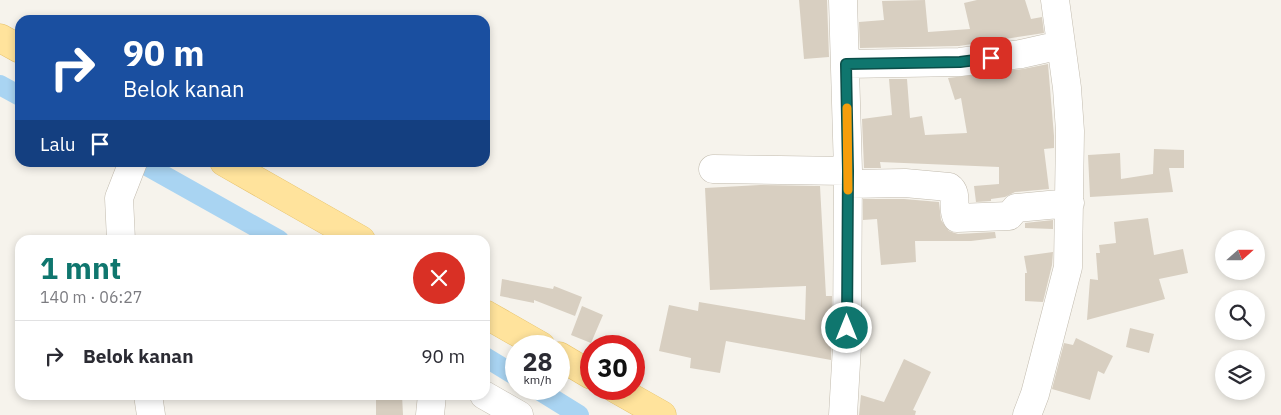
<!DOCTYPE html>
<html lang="id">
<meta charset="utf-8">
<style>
:root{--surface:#fff;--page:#f7f7f7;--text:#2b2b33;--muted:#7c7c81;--line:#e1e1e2;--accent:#0f766e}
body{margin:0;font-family:"IBM Plex Sans",sans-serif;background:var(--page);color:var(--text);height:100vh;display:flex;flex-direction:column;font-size:19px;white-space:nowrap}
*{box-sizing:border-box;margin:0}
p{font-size:16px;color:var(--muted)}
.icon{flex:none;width:28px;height:28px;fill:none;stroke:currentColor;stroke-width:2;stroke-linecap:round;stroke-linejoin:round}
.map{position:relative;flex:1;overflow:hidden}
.drawer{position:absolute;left:15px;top:235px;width:475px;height:165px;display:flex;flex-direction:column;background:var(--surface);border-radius:15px;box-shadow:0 2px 8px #0003}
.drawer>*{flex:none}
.guide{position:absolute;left:15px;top:15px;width:475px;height:152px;border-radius:15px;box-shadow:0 2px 8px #0003;background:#1a4fa0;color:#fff;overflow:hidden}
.needle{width:32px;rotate:69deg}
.buttons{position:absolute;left:1215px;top:230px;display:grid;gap:10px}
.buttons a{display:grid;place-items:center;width:50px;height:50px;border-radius:50%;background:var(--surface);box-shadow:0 2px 8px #0003;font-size:25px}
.speed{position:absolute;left:505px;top:335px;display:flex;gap:10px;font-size:25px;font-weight:700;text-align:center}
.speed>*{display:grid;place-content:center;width:65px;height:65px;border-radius:50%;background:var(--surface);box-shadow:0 2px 8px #0003;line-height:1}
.speed small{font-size:12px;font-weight:400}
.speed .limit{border:8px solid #d22;background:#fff;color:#111}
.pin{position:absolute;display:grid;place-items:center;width:42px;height:42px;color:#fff;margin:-21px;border-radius:10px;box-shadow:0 2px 8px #0006}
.me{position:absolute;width:55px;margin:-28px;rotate:0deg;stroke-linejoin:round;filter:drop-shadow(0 0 4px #0008)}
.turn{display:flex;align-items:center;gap:18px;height:105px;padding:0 25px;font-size:22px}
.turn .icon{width:65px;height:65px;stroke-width:2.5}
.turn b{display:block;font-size:35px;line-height:42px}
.then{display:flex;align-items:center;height:48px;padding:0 25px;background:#0003;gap:10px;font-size:19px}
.round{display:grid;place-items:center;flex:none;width:52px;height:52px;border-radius:26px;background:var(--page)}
.headline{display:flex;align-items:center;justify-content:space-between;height:85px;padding:0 25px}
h1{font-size:30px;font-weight:700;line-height:38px;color:var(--accent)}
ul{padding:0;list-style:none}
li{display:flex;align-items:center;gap:15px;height:70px;padding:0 25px;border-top:1px solid var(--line)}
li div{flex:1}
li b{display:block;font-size:19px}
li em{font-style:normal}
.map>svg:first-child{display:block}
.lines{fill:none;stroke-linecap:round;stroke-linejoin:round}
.canal{stroke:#a9d4f2;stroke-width:20}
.building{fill:#d8cfc1}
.minor-casing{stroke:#c2bbae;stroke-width:29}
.major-casing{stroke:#e6c16a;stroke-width:29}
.minor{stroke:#fff;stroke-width:28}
.major{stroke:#ffe39c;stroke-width:28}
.route-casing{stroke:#0a4d48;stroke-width:12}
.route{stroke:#0f766e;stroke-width:9}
.slow{stroke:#f59e0b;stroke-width:9}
</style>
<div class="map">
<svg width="1281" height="415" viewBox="0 0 1281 415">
<rect width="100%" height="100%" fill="#f6f3ec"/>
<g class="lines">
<!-- canal -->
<path class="canal" d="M0 85 20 96
M140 162 279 240
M485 357 516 376
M537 389 579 415"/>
</g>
<!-- building -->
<path class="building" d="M799 0H827L829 57 804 59Z
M925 0 928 32 970 29 964 3 977 0H1025L1031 19 1042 17 1044 33 959 46 860 48 859 22 884 20 882 1Z
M1048 64 1054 136V148L1044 149 1049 189 1015 192 1005 197 991 199V201L976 202 974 186 999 184V167L880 162 881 168H864L862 119 892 115 889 79H907L910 118 922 116 925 135 967 133 961 98 955 100 948 78 1023 69Z
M1154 149 1184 150V168H1169L1173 192 1090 197 1088 155 1120 153 1121 179 1153 174Z
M760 185 820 186 826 296H832L831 360 726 341 720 373 690 368 691 358 659 351 669 305 698 311 699 302 805 320 806 286 710 290 705 188Z
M863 199H904L939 202 941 220 949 231 958 234 995 232 996 238 971 241H915L916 262 881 265 877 219 863 220Z
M1148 218 1154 255 1183 249 1188 273 1159 279 1165 299 1087 320 1090 279 1098 280 1096 253H1100L1099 245 1116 243 1114 222Z
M1053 220V229L1025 228V223Z
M1053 252 1052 265 1043 302 1025 301V273H1027L1024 256Z
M502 279 553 289 554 286 582 297 575 316 534 300V303L500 296Z
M582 306 603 315 591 343 571 335Z
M1130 328 1154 334 1149 353 1126 347Z
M1076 338 1113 356 1104 374 1098 371 1090 400 1052 389 1064 343 1073 345Z
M904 359 931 372 913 410 916 411 915 415H859L861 395 884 402Z
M376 395H402L403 415H376Z"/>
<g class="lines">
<defs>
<path id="minor" d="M846 64 960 62 1021 54 1061 45
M713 169 848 171
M848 184 905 183 949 187C959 194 951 208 957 218L1009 216 1016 208 1070 203
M121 240 119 198 133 162
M148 395 151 415
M484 395 519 415
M430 415 432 395
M843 415 847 346 848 171 843 0
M1027 415 1035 394 1068 267 1070 131 1067 88 1055 0"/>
<path id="major" d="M0 38 20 49
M224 162 361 240
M485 314 541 346
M559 356 591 375
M616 389 662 415"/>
</defs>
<!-- minor casing -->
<use href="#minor" class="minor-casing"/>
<!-- major casing -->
<use href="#major" class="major-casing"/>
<!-- minor -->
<use href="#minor" class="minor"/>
<!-- major -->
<use href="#major" class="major"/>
</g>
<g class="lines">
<defs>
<path id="route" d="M847 328 848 171 846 64 960 62 991 58"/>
</defs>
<!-- route casing -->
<use href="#route" class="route-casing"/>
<!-- route -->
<use href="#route" class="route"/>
<!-- slow -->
<path class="slow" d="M847 108 848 190"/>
</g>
</svg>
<div class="buttons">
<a><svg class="needle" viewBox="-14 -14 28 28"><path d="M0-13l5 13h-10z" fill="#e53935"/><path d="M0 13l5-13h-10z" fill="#7c7c81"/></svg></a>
<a><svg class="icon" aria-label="search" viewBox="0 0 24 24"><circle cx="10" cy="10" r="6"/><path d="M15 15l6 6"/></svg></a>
<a><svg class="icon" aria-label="layers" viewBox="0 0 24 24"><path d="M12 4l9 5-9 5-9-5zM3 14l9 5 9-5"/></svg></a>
</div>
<div class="speed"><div>28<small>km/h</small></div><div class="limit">30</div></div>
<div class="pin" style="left:991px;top:58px;background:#d93025"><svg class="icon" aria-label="arrive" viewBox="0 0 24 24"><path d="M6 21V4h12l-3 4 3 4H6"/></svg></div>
<svg class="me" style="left:847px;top:328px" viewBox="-20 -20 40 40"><circle r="17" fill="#0f766e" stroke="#fff" stroke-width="3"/><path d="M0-11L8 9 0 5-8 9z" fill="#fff"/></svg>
<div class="guide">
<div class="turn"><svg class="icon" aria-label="right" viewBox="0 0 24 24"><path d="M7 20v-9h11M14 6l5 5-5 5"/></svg><div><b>90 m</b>Belok kanan</div></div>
<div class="then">Lalu<svg class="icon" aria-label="arrive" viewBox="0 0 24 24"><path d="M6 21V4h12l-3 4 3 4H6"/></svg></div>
</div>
<section class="drawer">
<div class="headline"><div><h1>1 mnt</h1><p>140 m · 06:27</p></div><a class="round" style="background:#d93025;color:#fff"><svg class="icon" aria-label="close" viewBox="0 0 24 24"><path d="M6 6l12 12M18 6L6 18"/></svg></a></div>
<ul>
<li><svg class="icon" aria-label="right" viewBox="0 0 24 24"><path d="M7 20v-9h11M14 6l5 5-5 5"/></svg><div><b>Belok kanan</b></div><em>90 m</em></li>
</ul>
</section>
</div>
